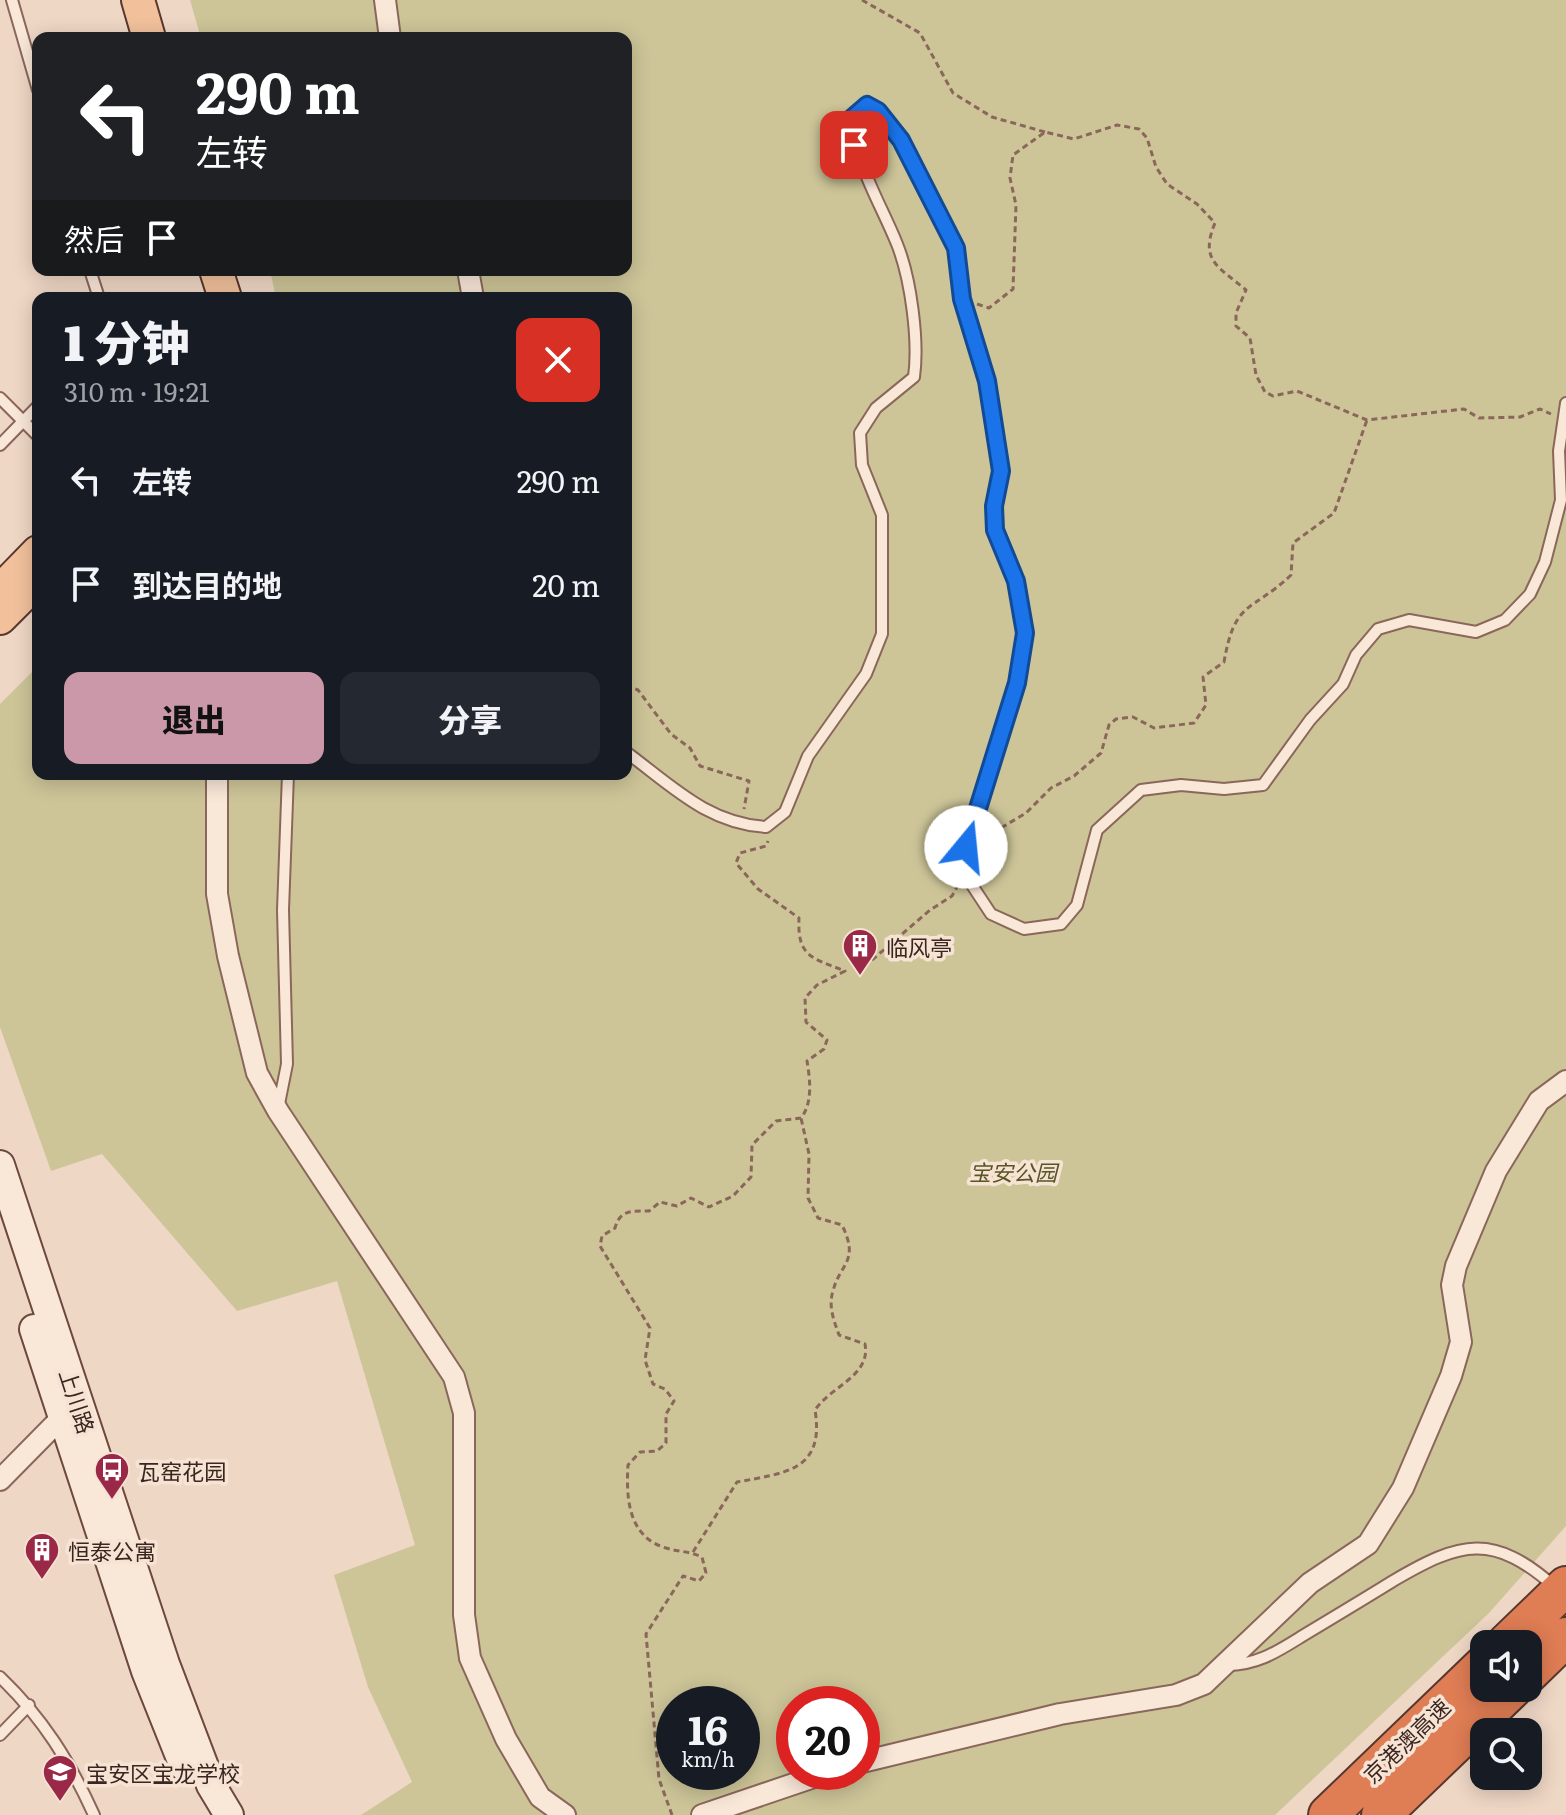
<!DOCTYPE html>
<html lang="zh">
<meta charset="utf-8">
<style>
:root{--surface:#171b24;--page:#242831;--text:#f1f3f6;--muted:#9ea1a6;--accent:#ca98a8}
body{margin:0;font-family:Literata,"Noto Sans SC",serif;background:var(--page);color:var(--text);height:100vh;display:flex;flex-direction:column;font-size:30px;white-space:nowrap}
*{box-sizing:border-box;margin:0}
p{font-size:26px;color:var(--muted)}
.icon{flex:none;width:44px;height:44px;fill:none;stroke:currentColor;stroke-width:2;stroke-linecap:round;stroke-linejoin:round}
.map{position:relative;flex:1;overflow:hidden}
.details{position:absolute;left:32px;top:292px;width:600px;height:488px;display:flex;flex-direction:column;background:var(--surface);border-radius:16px;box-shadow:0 4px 20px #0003}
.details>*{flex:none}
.banner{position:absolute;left:32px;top:32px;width:600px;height:244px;border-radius:16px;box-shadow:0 4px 20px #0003;background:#202124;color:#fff;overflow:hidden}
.controls{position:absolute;left:1470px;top:1630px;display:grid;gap:16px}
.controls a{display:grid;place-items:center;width:72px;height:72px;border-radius:16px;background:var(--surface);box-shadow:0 4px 20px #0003;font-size:40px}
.speed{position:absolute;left:656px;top:1686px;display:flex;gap:16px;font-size:40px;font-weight:700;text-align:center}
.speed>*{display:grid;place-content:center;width:104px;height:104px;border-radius:50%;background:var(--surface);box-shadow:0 4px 20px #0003;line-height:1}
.speed small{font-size:20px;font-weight:400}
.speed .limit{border:12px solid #d22;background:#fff;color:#111}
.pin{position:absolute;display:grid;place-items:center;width:68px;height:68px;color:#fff;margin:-34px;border-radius:16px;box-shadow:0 4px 12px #0006}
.me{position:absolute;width:88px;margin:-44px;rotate:17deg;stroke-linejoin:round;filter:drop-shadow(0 0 6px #0008)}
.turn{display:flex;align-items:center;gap:28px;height:168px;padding:0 32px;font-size:36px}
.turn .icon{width:104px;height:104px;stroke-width:2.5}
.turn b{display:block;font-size:56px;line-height:68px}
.then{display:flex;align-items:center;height:76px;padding:0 32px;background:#0003;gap:16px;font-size:30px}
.round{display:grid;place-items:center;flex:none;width:84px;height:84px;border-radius:16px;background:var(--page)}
.head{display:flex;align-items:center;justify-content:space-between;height:136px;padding:0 32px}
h1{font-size:48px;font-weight:800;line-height:60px}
.cta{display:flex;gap:16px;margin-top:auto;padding:16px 32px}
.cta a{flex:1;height:92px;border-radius:16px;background:var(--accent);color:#111;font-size:32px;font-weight:800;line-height:92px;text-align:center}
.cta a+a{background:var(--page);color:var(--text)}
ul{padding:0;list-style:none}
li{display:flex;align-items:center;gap:24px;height:104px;padding:0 32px}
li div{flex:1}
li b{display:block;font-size:30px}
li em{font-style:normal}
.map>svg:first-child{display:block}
.green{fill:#cdc598;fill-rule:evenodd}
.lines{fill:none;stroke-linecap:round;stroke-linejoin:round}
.service-casing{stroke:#8a675a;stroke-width:14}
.minor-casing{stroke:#8a675a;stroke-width:24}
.secondary-casing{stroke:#6c483d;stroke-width:32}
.primary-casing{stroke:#58372f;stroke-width:36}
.motorway-casing{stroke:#58372f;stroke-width:42}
.path{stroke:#8a675a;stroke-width:3;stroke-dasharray:6 4;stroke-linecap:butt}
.service{stroke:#f9e7d8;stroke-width:10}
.minor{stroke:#f9e7d8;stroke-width:20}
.secondary{stroke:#f9e7d8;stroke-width:28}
.primary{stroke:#f2c19c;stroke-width:32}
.motorway{stroke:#df7d54;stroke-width:38}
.route-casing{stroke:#114b97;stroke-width:20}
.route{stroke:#1a73e8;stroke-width:14}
.labels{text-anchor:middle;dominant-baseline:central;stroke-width:7;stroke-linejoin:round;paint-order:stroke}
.poi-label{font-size:22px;fill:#3a251f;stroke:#f6e3d4;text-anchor:start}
.park-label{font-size:22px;font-style:italic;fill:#575625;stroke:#f6e3d4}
.street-label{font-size:22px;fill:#3a251f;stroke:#f6e3d4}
</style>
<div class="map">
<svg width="1566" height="1815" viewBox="0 0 1566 1815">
<rect width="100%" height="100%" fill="#efd7c5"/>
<!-- green -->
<path class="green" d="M190 0H1566V1526L1489 1613 1275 1815H361L412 1782 368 1687 334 1575 415 1545 337 1281 237 1311 102 1154 51 1171 0 1027V704L38 666V774H626V298H276L270 270H626V38H201ZM674 1704H742V1772H674ZM794 1704H862V1772H794Z"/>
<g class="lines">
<defs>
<path id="service" d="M12 0 38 90
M90 270 99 298
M0 398 38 436
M0 445 38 406
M626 752C672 786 707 823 766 827L785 812 808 756 866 674 882 634V515L862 465 860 433 876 408 914 377C919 341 911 279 897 244 880 202 855 164 852 118L867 105 878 111 901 140 956 248 962 299 987 381 1001 471 994 506 995 530 1016 581 1025 633 1017 683 966 847 964 873 991 914 1024 929 1061 924 1077 905 1097 830 1141 790 1181 785 1224 789 1263 785 1310 720 1343 684 1356 655 1378 629 1409 620 1476 632 1505 620 1530 594 1545 562 1561 500 1559 451 1566 403
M278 1109 287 1064 283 910 288 774
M1227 1665C1258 1665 1278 1651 1304 1635 1334 1617 1364 1599 1393 1581 1461 1541 1493 1532 1556 1588
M0 1677C43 1718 70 1762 94 1815
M0 1735 29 1705"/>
<path id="minor" d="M385 0 390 38
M468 270 473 298
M217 774V894L228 956 257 1073 278 1111 454 1377 464 1413V1615L470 1658 506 1739 540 1797 565 1815
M0 1480 70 1409
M862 1762 1060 1714 1176 1695 1204 1684 1310 1583 1368 1544 1403 1488 1451 1376 1461 1342 1452 1285 1456 1266 1496 1171 1539 1101 1566 1081
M702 1815 829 1772"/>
<path id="secondary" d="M0 1165 165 1664 211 1785 229 1815
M34 1329 146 1671 184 1766"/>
<path id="primary" d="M138 0 149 38
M216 270 225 298
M0 591 38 552
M0 618 37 581"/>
<path id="motorway" d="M1506 1644 1566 1586
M1528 1674 1566 1637
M1328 1815 1484 1665
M1381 1815 1513 1688"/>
</defs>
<!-- service casing -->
<use href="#service" class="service-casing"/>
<!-- minor casing -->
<use href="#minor" class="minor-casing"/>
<!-- secondary casing -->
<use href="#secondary" class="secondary-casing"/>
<!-- primary casing -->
<use href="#primary" class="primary-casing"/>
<!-- motorway casing -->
<use href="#motorway" class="motorway-casing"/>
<!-- path -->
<path class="path" d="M862 0 920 33 953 93 992 117 1045 132
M977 304 989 308 1013 289 1016 205 1010 178 1013 155 1045 132 1074 139 1117 125 1139 129 1147 138 1156 167 1167 184 1197 204 1215 223C1199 261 1219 267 1246 290L1236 313V326L1250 338 1256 375 1265 392 1273 396 1297 391 1367 420 1464 409 1479 418 1520 417 1540 409 1551 414
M626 685 638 690 671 734 690 748 700 766 749 781 744 809
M984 838 1026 813 1051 788 1074 776 1101 753 1109 725 1116 719 1133 717 1154 728 1194 723 1206 705 1203 677 1224 662C1235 599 1251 613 1291 575L1293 543 1334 513 1367 420
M872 960 930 910 952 896 957 887
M693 1552 737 1482C785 1473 825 1471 815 1410 831 1386 871 1376 865 1344L839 1335C834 1321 828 1306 833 1291 840 1263 860 1262 842 1225L818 1218 808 1198 809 1154 801 1118
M672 1815 659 1779 646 1634 683 1576 699 1581 706 1573 702 1557C689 1551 679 1552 666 1548 628 1537 626 1498 628 1465L640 1452 657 1451 666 1443V1414L674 1401 665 1389 653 1384 645 1360 650 1328 600 1246 602 1236 615 1228C620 1209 633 1211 649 1211L660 1202 677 1206 691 1198 709 1207 733 1196 751 1177 752 1145 776 1121 801 1118C813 1103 810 1079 807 1061L824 1049 827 1040 806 1022 805 998 817 985 845 971C812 958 797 957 799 918L758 889 736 863 740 853 766 846 768 841"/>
<!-- service -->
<use href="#service" class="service"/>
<!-- minor -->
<use href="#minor" class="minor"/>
<!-- secondary -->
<use href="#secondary" class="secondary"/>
<!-- primary -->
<use href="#primary" class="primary"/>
<!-- motorway -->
<use href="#motorway" class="motorway"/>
</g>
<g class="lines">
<defs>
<path id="route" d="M854 145 852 118 867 105 878 111 901 140 956 248 962 299 987 381 1001 471 994 506 995 530 1016 581 1025 633 1017 683 966 847"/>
</defs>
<!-- route casing -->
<use href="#route" class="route-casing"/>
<!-- route -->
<use href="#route" class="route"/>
</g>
<!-- icons -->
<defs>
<symbol id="building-pin" viewBox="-11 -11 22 30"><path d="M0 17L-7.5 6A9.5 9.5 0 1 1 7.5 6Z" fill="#9a2948" stroke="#f6e3d4"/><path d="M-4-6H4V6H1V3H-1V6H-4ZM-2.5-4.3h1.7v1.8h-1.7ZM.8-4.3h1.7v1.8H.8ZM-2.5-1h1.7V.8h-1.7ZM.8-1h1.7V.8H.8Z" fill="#fff"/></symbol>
<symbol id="bus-pin" viewBox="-11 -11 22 30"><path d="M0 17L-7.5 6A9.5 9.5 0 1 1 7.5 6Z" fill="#9a2948" stroke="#f6e3d4"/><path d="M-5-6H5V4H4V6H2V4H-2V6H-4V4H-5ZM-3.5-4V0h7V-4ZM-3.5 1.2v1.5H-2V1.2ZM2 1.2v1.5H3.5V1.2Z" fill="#fff"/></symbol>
<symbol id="school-pin" viewBox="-11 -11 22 30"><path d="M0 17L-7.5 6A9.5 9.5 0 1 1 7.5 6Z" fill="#9a2948" stroke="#f6e3d4"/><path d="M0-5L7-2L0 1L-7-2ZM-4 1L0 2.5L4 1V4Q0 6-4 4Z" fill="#fff"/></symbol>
</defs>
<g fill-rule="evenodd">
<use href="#building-pin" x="840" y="926" width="40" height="54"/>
<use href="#bus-pin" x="92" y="1450" width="40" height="54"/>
<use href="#building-pin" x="22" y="1530" width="40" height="54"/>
<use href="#school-pin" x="40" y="1752" width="40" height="54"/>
</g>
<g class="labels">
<!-- poi labels -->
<g class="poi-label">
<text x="886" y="946">临风亭</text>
<text x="138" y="1470">瓦窑花园</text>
<text x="68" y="1550">恒泰公寓</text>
<text x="86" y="1772">宝安区宝龙学校</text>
</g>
<!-- park labels -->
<g class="park-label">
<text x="1013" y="1171">宝安公园</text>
</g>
<!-- street labels -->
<g class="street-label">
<text transform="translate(78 1401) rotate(72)">上川路</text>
<text transform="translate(1406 1740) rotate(-44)">京港澳高速</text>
</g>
</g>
</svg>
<div class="controls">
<a><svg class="icon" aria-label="sound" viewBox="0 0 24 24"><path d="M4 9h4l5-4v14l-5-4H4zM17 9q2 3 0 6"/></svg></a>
<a><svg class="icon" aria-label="search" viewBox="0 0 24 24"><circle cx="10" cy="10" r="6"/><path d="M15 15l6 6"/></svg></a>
</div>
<div class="speed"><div>16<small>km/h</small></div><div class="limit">20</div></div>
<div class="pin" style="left:854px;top:145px;background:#d93025"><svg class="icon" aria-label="arrive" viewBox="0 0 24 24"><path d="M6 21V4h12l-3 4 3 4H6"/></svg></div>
<svg class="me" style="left:966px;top:847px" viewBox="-20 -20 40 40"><circle r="19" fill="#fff"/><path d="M0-13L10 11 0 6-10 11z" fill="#1a73e8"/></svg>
<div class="banner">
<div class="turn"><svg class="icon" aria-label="left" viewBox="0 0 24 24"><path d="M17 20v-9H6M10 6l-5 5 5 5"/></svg><div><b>290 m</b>左转</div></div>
<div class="then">然后<svg class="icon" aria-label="arrive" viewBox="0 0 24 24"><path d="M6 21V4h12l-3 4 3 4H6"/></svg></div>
</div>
<section class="details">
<div class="head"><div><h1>1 分钟</h1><p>310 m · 19:21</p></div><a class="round" style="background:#d93025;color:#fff"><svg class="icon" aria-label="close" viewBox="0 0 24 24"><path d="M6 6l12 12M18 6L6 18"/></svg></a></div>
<ul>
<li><svg class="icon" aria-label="left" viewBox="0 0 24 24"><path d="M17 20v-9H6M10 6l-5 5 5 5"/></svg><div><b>左转</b></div><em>290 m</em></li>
<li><svg class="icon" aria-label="arrive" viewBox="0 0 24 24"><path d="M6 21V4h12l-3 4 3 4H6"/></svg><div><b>到达目的地</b></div><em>20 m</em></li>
</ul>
<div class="cta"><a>退出</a><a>分享</a></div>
</section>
</div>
